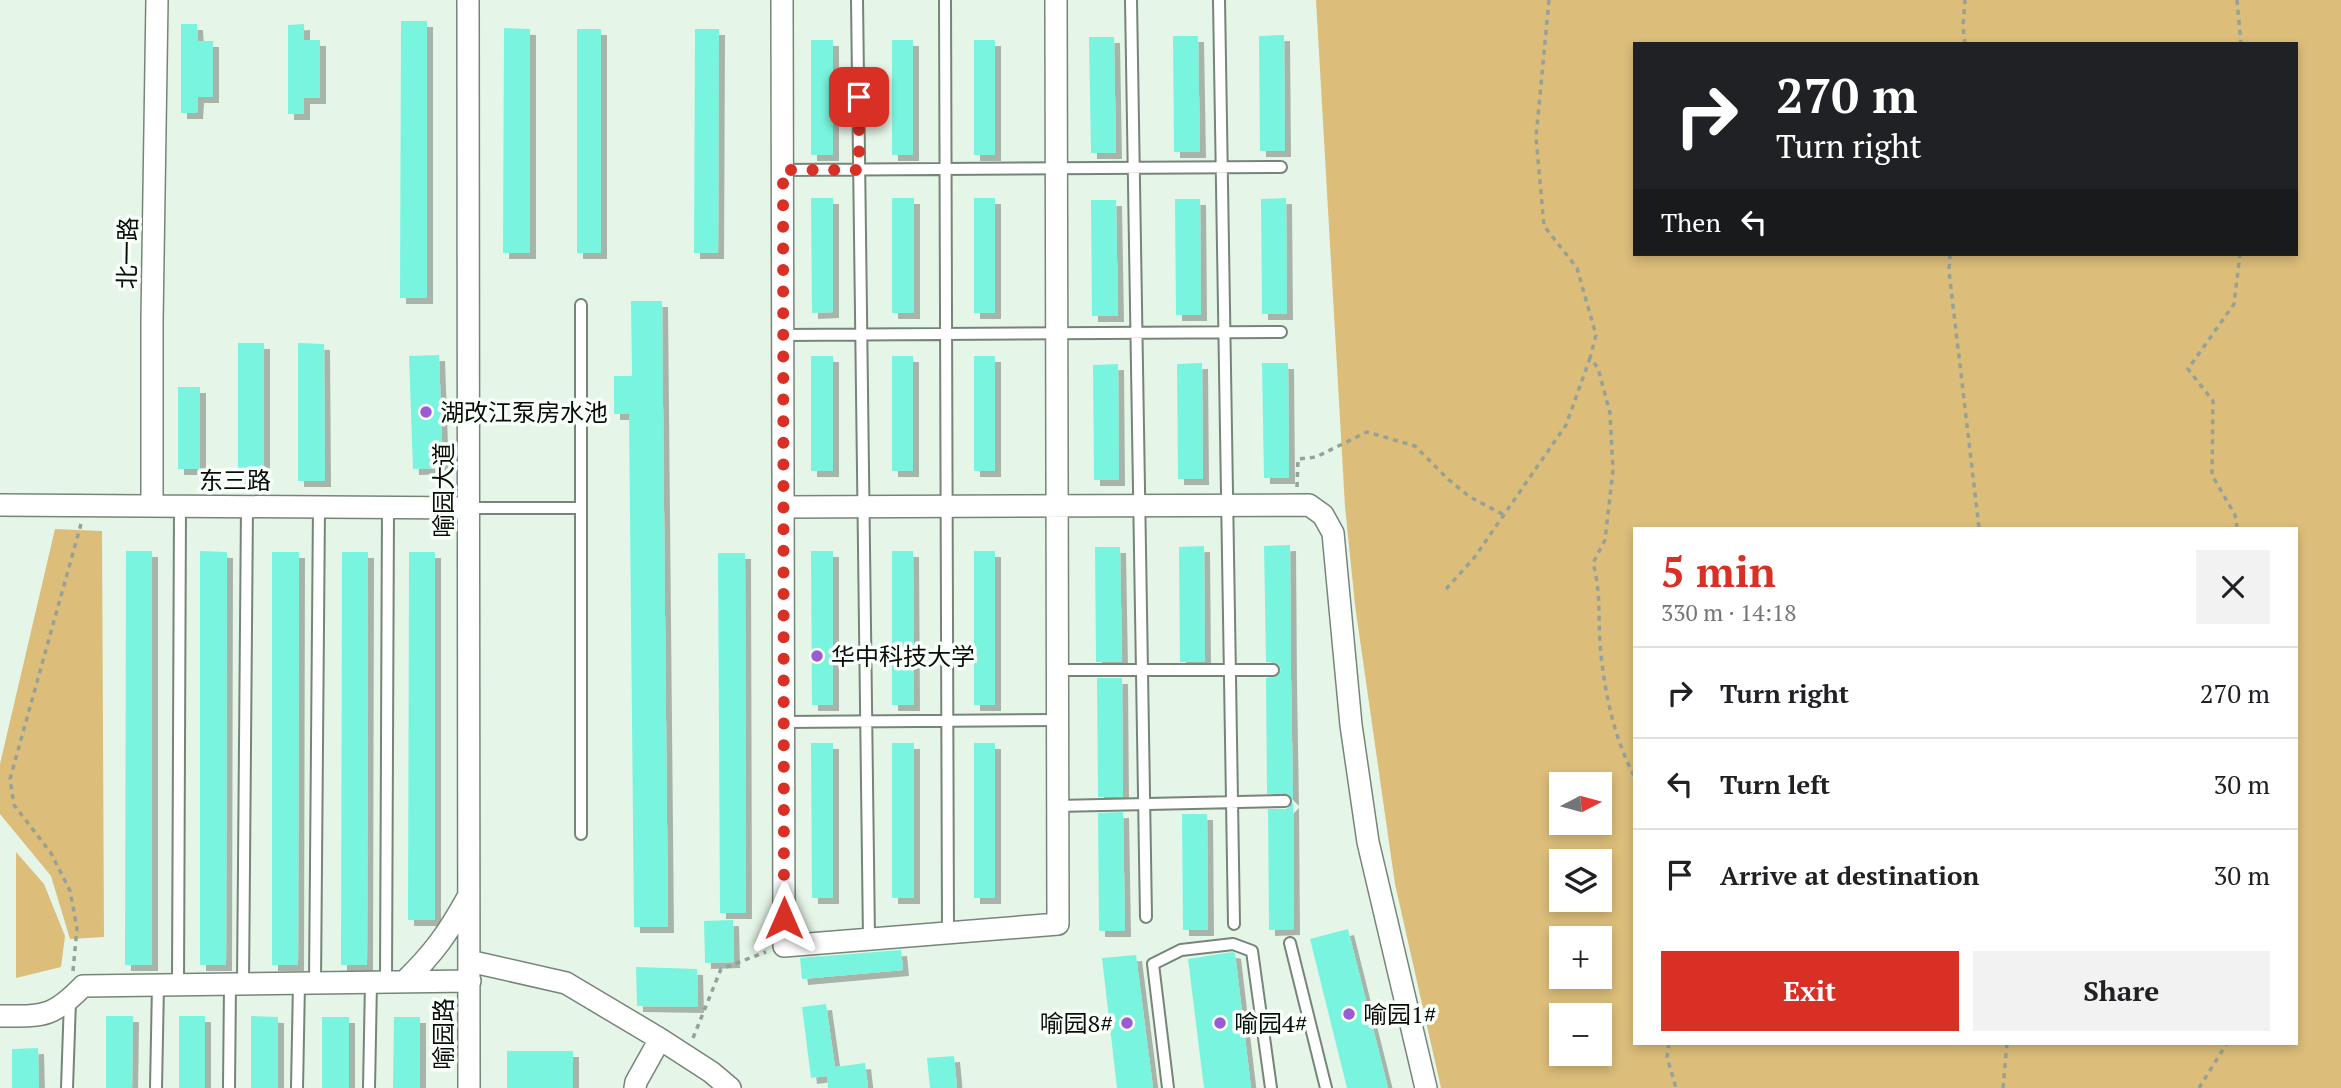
<!DOCTYPE html>
<meta charset="utf-8">
<style>
:root{--surface:#fff;--page:#f2f2f2;--text:#202124;--muted:#757577;--line:#e0e0e0;--accent:#d93025}
body{margin:0;font-family:"PT Serif","Noto Sans SC",serif;background:var(--page);color:var(--text);height:100vh;display:flex;flex-direction:column;font-size:26px;white-space:nowrap}
*{box-sizing:border-box;margin:0}
p{font-size:23px;color:var(--muted)}
.icon{flex:none;width:38px;height:38px;fill:none;stroke:currentColor;stroke-width:2;stroke-linecap:round;stroke-linejoin:round}
.map{position:relative;flex:1;overflow:hidden}
.drawer{position:absolute;left:1633px;top:527px;width:665px;height:518px;display:flex;flex-direction:column;background:var(--surface);border-radius:0px;box-shadow:0 4px 10px #0003}
.drawer>*{flex:none}
.banner{position:absolute;left:1633px;top:42px;width:665px;height:214px;border-radius:0px;box-shadow:0 4px 10px #0003;background:#202124;color:#fff;overflow:hidden}
.needle{width:46px;rotate:84deg}
.buttons{position:absolute;left:1549px;top:772px;display:grid;gap:14px}
.buttons a{display:grid;place-items:center;width:63px;height:63px;border-radius:0px;background:var(--surface);box-shadow:0 4px 10px #0003;font-size:35px}
.pin{position:absolute;display:grid;place-items:center;width:60px;height:60px;color:#fff;margin:-30px;border-radius:14px;box-shadow:0 4px 10px #0006}
.me{position:absolute;width:77px;margin:-38px;rotate:0deg;stroke-linejoin:round;filter:drop-shadow(0 0 5px #0008)}
.turn{display:flex;align-items:center;gap:24px;height:147px;padding:0 28px;font-size:32px}
.turn .icon{width:91px;height:91px;stroke-width:2.5}
.turn b{display:block;font-size:49px;line-height:60px}
.then{display:flex;align-items:center;height:66px;padding:0 28px;background:#0003;gap:14px;font-size:26px}
.round{display:grid;place-items:center;flex:none;width:74px;height:74px;border-radius:0px;background:var(--page)}
.overview{display:flex;align-items:center;justify-content:space-between;height:119px;padding:0 28px}
h1{font-size:42px;font-weight:700;line-height:52px;color:var(--accent)}
.action{display:flex;gap:14px;margin-top:auto;padding:14px 28px}
.action a{flex:1;height:80px;border-radius:0px;background:var(--accent);color:#fff;font-size:28px;font-weight:700;line-height:80px;text-align:center}
.action a+a{background:var(--page);color:var(--text)}
ul{padding:0;list-style:none}
li{display:flex;align-items:center;gap:21px;height:91px;padding:0 28px;border-top:2px solid var(--line)}
li div{flex:1}
li b{display:block;font-size:26px}
li em{font-style:normal}
.map>svg:first-child{display:block}
.green{fill:#dcbd7a;fill-rule:evenodd}
.building{fill:#79f5df;filter:url(#shadow)}
.lines{fill:none;stroke-linecap:round;stroke-linejoin:round}
.service-casing{stroke:#778579;stroke-width:14}
.minor-casing{stroke:#778579;stroke-width:24}
.path{stroke:#96a297;stroke-width:3.5;stroke-dasharray:5 5;stroke-linecap:butt}
.service{stroke:#fff;stroke-width:10}
.minor{stroke:#fff;stroke-width:21}
.route{stroke:#d93025;stroke-width:12;stroke-dasharray:0 21.6}
.poi-dot{fill:#9b5cd3;stroke:#f9fff9;stroke-width:2.5}
.labels{text-anchor:middle;dominant-baseline:central;stroke-width:7;stroke-linejoin:round;paint-order:stroke}
.street-label{font-size:24px;fill:#080d09;stroke:#f9fff9}
.poi-label{font-size:24px;fill:#080d09;stroke:#f9fff9;text-anchor:start}
</style>
<div class="map">
<svg width="2341" height="1088" viewBox="0 0 2341 1088">
<defs>
<filter id="shadow"><feDropShadow dx="6" dy="6" stdDeviation="0" flood-color="#0004"/></filter>
</defs>
<rect width="100%" height="100%" fill="#e5f5e7"/>
<!-- green -->
<path class="green" d="M1316 0H2341V1088H1441L1395 884 1355 605 1345 506ZM1634 44H2296V254H1634ZM1634 528H2296V1043H1634ZM1561 784H1600V822H1561ZM1561 861H1600V900H1561ZM1561 938H1600V976H1561ZM1561 1015H1600V1054H1561Z
M55 529 102 531 104 937 70 939 51 876 0 814V764Z
M16 852 44 884 65 936 61 967 16 978Z"/>
<!-- building -->
<path class="building" d="M401 21H427V298H400Z
M181 24H197L198 41H213V97H198L197 113H181Z
M304 24V40H320V98H304V114H288V25Z
M504 28 530 29V253H503Z
M577 29H601V253H577Z
M695 29H719L718 253H694Z
M1284 35 1285 151H1260L1259 36Z
M1173 36H1198L1200 152H1174Z
M1089 37H1114L1116 153H1091Z
M811 40H833V155H811Z
M892 40H913V155H892Z
M974 40H995V155H974Z
M811 198H833V312L812 313Z
M892 198H914V313H892Z
M974 198H995V313H974Z
M1286 198 1287 314H1262L1261 199Z
M1175 199H1200L1201 315H1176Z
M1091 200H1116L1118 316H1092Z
M631 301H662L668 927H634L629 414H614V376H632Z
M238 343H264V481H238Z
M298 343 324 344 325 481H298Z
M439 355 443 468 413 469 409 356Z
M811 356H833V471H811Z
M892 356H913V471H892Z
M974 356H995V471H974Z
M1202 363 1203 479H1178L1177 364Z
M1262 363H1288L1289 478H1264Z
M1118 364 1119 480H1094L1093 365Z
M178 387H200V469H178Z
M1290 545 1291 679 1293 800 1286 793 1267 794 1266 678 1277 676 1281 669 1276 663 1266 662 1264 546Z
M1204 546 1205 662H1180L1179 547Z
M1095 547H1120L1122 662H1096Z
M126 551H152V965H125Z
M200 551 227 552 226 965H200Z
M811 551H833V705H812Z
M892 551H913L914 705H892Z
M974 551H995V705H974Z
M272 552H299L298 965H272Z
M342 552H368L367 965H341Z
M409 552H435V920H408Z
M718 553H745L746 913H720Z
M1097 678H1122L1123 797H1098Z
M811 743H833V898H812Z
M892 743H914V898H892Z
M974 743H995V898H974Z
M1293 802 1294 929 1269 930 1268 809H1286Z
M1123 812 1125 931H1099L1098 813Z
M1182 814H1207L1208 930H1183Z
M733 920 734 962 705 963 704 921Z
M1348 929 1388 1088H1347L1310 939Z
M901 950 903 970 802 979 800 958Z
M1232 952 1235 953 1251 1088H1204L1188 959Z
M1136 955 1153 1088H1117L1102 958Z
M636 967 697 969 698 1007 637 1006Z
M826 1004 835 1067 865 1063 868 1088H828L827 1076 811 1078 802 1007Z
M106 1016H133L132 1088H106Z
M179 1016H205V1088H179Z
M251 1016 278 1017V1088H251Z
M322 1017H349V1088H322Z
M394 1017H420V1088H393Z
M38 1048 39 1088H12V1049Z
M507 1051H573V1088H507Z
M954 1056 957 1088H930L927 1058Z"/>
<g class="lines">
<defs>
<path id="service" d="M857 0 869 939
M945 0 948 933
M1131 0 1146 917
M1219 0 1234 924
M783 170 1281 167
M783 335 1281 332
M469 508H581
M1057 670H1273
M784 722 1057 720
M1057 806 1285 801
M581 834V305
M1290 943 1326 1088
M386 982 388 507
M315 983 319 507
M178 984 180 506
M243 984 247 506
M67 1088 70 1000
M156 1088 158 985
M229 1088 230 984
M297 1088 299 983
M369 1088 371 982
M1168 1088 1153 964 1181 950 1233 944 1252 951 1271 1088"/>
<path id="minor" d="M468 0 469 1088
M782 0 784 946 1058 924 1056 0
M0 505 469 508
M152 506V321L157 0
M783 507 1309 505 1323 515 1333 533 1351 725 1368 842 1426 1088
M469 961 566 983 660 1039 711 1072 730 1088
M404 982C434 953 448 933 468 897
M0 1016C43 1016 52 1018 83 986L470 981
M635 1088 636 1082 660 1039"/>
</defs>
<!-- service casing -->
<use href="#service" class="service-casing"/>
<!-- minor casing -->
<use href="#minor" class="minor-casing"/>
<!-- path -->
<path class="path" d="M1549 0 1536 137 1544 226 1577 268 1596 335 1590 358 1598 368 1610 413 1613 470 1605 540 1593 563C1601 592 1598 615 1600 644 1604 690 1613 735 1634 776
M2237 0 2241 44
M1965 44 1963 26 1965 0
M1950 254 1949 271 1979 528
M1297 487 1298 459 1316 457 1367 432 1415 446 1449 480 1470 497 1504 515
M2237 528 2235 515 2212 475 2213 401 2188 369 2234 304 2240 254
M1446 589 1474 558 1566 425 1590 358
M73 971 77 928 70 891 51 853 14 805 10 779 81 524
M693 1038 721 969 766 952
M1669 1043 1667 1057 1676 1088
M2003 1088 2007 1043
M2199 1088 2227 1043"/>
<!-- service -->
<use href="#service" class="service"/>
<!-- minor -->
<use href="#minor" class="minor"/>
</g>
<g class="lines">
<!-- route -->
<path class="route" d="M784 918 783 170H859V97"/>
</g>
<!-- markers -->
<g class="poi-dot">
<circle cx="426" cy="412" r="7"/>
<circle cx="817" cy="656" r="7"/>
<circle cx="1349" cy="1014" r="7"/>
<circle cx="1127" cy="1023" r="7"/>
<circle cx="1220" cy="1023" r="7"/>
</g>
<g class="labels">
<!-- street labels -->
<g class="street-label">
<text transform="translate(127 253) rotate(-89)">北一路</text>
<text x="235" y="480">东三路</text>
<text transform="translate(443 490) rotate(-90)">喻园大道</text>
<text transform="translate(443 1034) rotate(-90)">喻园路</text>
</g>
<!-- poi labels -->
<g class="poi-label">
<text x="440" y="412">湖改江泵房水池</text>
<text x="831" y="656">华中科技大学</text>
<text x="1363" y="1014">喻园1#</text>
<text x="1113" y="1023" text-anchor="end">喻园8#</text>
<text x="1234" y="1023">喻园4#</text>
</g>
</g>
</svg>
<div class="buttons">
<a><svg class="needle" viewBox="-14 -14 28 28"><path d="M0-13l5 13h-10z" fill="#e53935"/><path d="M0 13l5-13h-10z" fill="#757577"/></svg></a>
<a><svg class="icon" aria-label="layers" viewBox="0 0 24 24"><path d="M12 4l9 5-9 5-9-5zM3 14l9 5 9-5"/></svg></a>
<a>+</a>
<a>−</a>
</div>
<div class="pin" style="left:859px;top:97px;background:#d93025"><svg class="icon" aria-label="arrive" viewBox="0 0 24 24"><path d="M6 21V4h12l-3 4 3 4H6"/></svg></div>
<svg class="me" style="left:784px;top:918px" viewBox="-20 -20 40 40"><path d="M0-17L14 15 0 8-14 15z" fill="#d93025" stroke="#fff" stroke-width="4"/></svg>
<div class="banner">
<div class="turn"><svg class="icon" aria-label="right" viewBox="0 0 24 24"><path d="M7 20v-9h11M14 6l5 5-5 5"/></svg><div><b>270 m</b>Turn right</div></div>
<div class="then">Then<svg class="icon" aria-label="left" viewBox="0 0 24 24"><path d="M17 20v-9H6M10 6l-5 5 5 5"/></svg></div>
</div>
<section class="drawer">
<div class="overview"><div><h1>5 min</h1><p>330 m · 14:18</p></div><a class="round"><svg class="icon" aria-label="close" viewBox="0 0 24 24"><path d="M6 6l12 12M18 6L6 18"/></svg></a></div>
<ul>
<li><svg class="icon" aria-label="right" viewBox="0 0 24 24"><path d="M7 20v-9h11M14 6l5 5-5 5"/></svg><div><b>Turn right</b></div><em>270 m</em></li>
<li><svg class="icon" aria-label="left" viewBox="0 0 24 24"><path d="M17 20v-9H6M10 6l-5 5 5 5"/></svg><div><b>Turn left</b></div><em>30 m</em></li>
<li><svg class="icon" aria-label="arrive" viewBox="0 0 24 24"><path d="M6 21V4h12l-3 4 3 4H6"/></svg><div><b>Arrive at destination</b></div><em>30 m</em></li>
</ul>
<div class="action"><a>Exit</a><a>Share</a></div>
</section>
</div>
